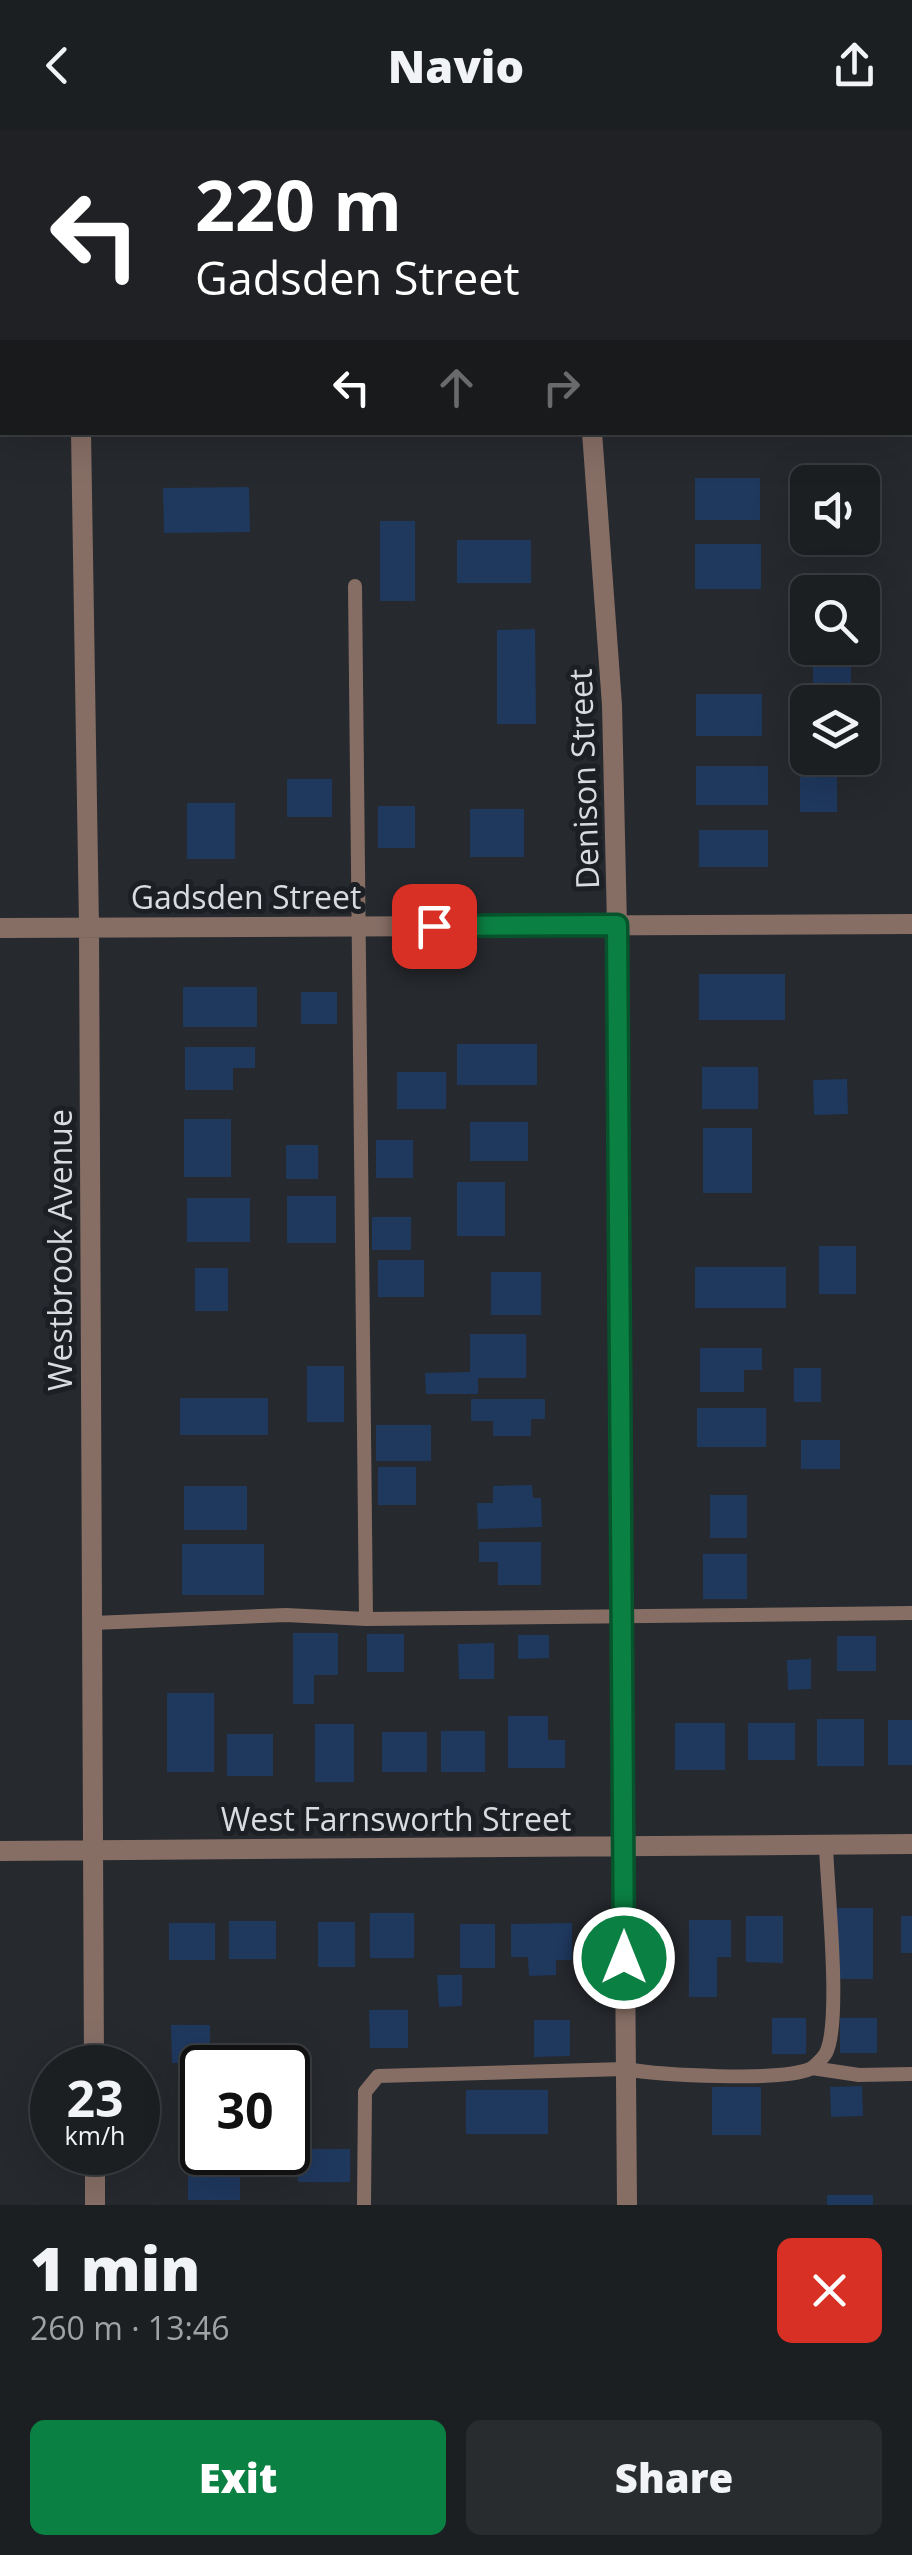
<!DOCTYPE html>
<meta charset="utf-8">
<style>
:root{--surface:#1c1f22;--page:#292c2f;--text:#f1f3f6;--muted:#a0a2a5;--line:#3a3d40;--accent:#0b8043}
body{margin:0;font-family:"Open Sans",sans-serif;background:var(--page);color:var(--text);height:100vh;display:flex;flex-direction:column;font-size:38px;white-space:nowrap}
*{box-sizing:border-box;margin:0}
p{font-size:32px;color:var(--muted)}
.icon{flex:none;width:55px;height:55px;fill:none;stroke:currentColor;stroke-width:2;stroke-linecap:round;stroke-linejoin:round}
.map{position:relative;height:2075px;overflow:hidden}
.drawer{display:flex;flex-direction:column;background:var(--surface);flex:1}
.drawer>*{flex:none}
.guide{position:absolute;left:0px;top:0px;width:912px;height:305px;box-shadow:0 10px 40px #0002,0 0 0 2px var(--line);background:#202124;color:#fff;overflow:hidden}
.fabs{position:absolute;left:790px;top:335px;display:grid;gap:20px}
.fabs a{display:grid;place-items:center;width:90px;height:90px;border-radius:15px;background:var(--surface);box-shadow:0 10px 40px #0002,0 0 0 2px var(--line);font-size:50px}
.speed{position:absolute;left:30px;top:1915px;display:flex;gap:20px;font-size:50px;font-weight:700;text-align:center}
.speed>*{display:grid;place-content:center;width:130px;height:130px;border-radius:50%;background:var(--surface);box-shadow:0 10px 40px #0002,0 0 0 2px var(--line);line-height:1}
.speed small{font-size:25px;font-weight:400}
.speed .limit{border:5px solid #111;border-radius:15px;background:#fff;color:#111}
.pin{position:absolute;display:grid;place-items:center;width:85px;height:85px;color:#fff;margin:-42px;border-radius:20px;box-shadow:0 5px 15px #0006}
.me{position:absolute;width:110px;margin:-55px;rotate:0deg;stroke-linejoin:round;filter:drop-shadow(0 0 8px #0008)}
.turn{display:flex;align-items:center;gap:35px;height:210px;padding:0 30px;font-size:45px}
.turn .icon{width:130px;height:130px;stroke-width:2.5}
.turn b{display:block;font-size:70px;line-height:85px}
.lanes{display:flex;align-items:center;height:95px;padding:0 30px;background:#0003;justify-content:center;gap:50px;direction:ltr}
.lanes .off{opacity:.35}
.round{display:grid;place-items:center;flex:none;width:105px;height:105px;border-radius:15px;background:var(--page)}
.overview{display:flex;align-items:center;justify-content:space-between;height:170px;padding:0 30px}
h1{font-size:60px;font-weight:800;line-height:75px}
.primary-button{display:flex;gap:20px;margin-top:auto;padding:20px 30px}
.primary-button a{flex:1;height:115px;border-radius:15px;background:var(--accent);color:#fff;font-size:40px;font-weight:800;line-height:115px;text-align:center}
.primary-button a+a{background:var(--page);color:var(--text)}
header{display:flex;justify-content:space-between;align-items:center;height:130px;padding:0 30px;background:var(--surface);font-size:45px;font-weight:800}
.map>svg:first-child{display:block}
.building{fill:#1f385e}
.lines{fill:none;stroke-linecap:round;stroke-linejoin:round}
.service{stroke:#866e65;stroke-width:14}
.minor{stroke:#866e65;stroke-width:20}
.route-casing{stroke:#07532c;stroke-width:25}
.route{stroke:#0b8043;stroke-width:18}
.labels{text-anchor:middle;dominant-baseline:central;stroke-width:10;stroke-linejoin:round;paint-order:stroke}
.street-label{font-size:32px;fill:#d9dbde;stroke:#1c2025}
</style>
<header><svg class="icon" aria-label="back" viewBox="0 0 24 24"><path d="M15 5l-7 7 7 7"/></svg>Navio<svg class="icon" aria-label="share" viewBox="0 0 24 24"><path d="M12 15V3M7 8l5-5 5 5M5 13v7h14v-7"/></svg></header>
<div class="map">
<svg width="912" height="2075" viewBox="0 0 912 2075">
<rect width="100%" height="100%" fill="#26292e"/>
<!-- building -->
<path class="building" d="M695 348H760V390H695Z
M249 357 250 402 164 403 163 358Z
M380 391H415V471H380Z
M457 410H531V453H457Z
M695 414H761V459H695Z
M535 499 536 594H497V500Z
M813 521H851V572H813Z
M696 564H762V606H696Z
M696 636H768V675H696Z
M800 647H837V682H800Z
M287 649H332V687H287Z
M187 673H235V729H187Z
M378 676H415V718H378Z
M470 679H524V727H470Z
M699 700H768V737H699Z
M699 844H785V890H699Z
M183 857H257V897H183Z
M301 862H337V894H301Z
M457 914H537V955H457Z
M185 917H255V938H233V960H185Z
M702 937H758V979H702Z
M397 942H446V979H397Z
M847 949 848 984 814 985 813 950Z
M184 989H231V1047H184Z
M470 992H528V1031H470Z
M703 998H752V1063H703Z
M376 1010H413V1048H376Z
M286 1015H318V1049H286Z
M457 1052H505V1106H457Z
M287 1066H336V1113H287Z
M187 1068H250V1112H187Z
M372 1087H411V1120H372Z
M819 1116H856V1164H819Z
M378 1130H424V1167H378Z
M695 1137H786V1178H695Z
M195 1138H228V1181H195Z
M491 1142H541V1185H491Z
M470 1204H526V1248H478V1264H426L425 1243 470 1242Z
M700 1218H762V1240H744V1262H700Z
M307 1236H344V1292H307Z
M794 1238H821V1272H794Z
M180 1268H268V1305H180Z
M471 1269H545V1289H531V1306H493V1291H471Z
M697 1278H766V1317H697Z
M376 1295H431V1331H376Z
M801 1310H840V1339H801Z
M378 1337H416V1375H378Z
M532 1355 533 1368H541L542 1397 478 1399 477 1373H493V1356Z
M184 1356H247V1400H184Z
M710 1365H747V1408H710Z
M479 1412H541V1455H498V1432H479Z
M182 1414H264V1465H182Z
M703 1424H747V1469H703Z
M293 1503H338V1545H314V1574H293Z
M367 1504H404V1542H367Z
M518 1505H549V1528L518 1529Z
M837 1506H876V1541H837Z
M494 1513V1549H459L458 1514Z
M811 1529V1559L788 1560 787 1530Z
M167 1563H214V1642H167Z
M508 1586H548V1610H565V1638H508Z
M817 1589H864V1636H817Z
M888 1590H912V1635H888Z
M675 1593H725V1640H675Z
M748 1593H795V1630H748Z
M315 1594H354V1652H315Z
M441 1601H485V1642H441Z
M382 1602H427V1642H382Z
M227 1604H273V1646H227Z
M837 1778H873V1849H837Z
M370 1783H414V1828H370Z
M746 1786H783V1833L746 1832Z
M901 1786H912V1823H901Z
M689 1790H731V1827H717V1867H689Z
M229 1791H276V1829H229Z
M318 1792H355V1837H318Z
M169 1793H215V1830H169Z
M572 1793V1830H556V1845L529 1846 528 1827H511V1794Z
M460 1794H495V1838H460Z
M437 1845H462V1876L439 1877Z
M369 1880H408V1918H370Z
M772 1888H806V1924H772Z
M840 1888H877V1923H840Z
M534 1890H570V1926L534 1927Z
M171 1895H210V1933H172Z
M862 1956 863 1986 831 1987 830 1957Z
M712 1957H761V2005H712Z
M466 1960H548V2004H466Z
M298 2019H350V2052H298Z
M188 2025H240V2070H188Z
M827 2065H873V2075H827Z"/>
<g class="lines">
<!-- service -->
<path class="service" d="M355 456 366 1489
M93 1493 286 1485 366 1489 912 1483
M812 1938 859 1945 912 1944
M364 2075 365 1962 378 1946 625 1939C660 1945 779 1952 810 1939 814 1937 823 1928 826 1923 842 1891 827 1757 826 1715"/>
<!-- minor -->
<path class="minor" d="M77 0V2
M595 2V0
M81 302 89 797 94 1938
M592 302 612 575 617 795 627 2075
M0 798 912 794
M0 1721 912 1714
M95 2022V2075"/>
</g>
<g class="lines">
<defs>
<path id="route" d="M434 796 617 795 624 1828"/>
</defs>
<!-- route casing -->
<use href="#route" class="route-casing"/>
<!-- route -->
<use href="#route" class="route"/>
</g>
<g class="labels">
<!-- street labels -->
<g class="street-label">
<text transform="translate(583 649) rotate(-92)">Denison Street</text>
<text x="246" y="766">Gadsden Street</text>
<text transform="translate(59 1120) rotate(-90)">Westbrook Avenue</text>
<text x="396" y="1688">West Farnsworth Street</text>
</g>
</g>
</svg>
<div class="fabs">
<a><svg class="icon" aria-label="sound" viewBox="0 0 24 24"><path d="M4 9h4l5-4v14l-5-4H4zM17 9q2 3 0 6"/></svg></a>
<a><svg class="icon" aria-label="search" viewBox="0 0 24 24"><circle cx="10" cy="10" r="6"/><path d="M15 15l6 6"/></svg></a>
<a><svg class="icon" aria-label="layers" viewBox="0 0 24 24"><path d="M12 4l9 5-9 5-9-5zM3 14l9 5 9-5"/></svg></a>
</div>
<div class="speed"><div>23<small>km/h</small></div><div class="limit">30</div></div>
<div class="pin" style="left:434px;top:796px;background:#d93025"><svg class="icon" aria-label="arrive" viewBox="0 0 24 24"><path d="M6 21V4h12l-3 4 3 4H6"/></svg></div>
<svg class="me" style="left:624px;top:1828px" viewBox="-20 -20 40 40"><circle r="17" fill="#0b8043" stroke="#fff" stroke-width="3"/><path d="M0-11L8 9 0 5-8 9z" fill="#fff"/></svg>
<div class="guide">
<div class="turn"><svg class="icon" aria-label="left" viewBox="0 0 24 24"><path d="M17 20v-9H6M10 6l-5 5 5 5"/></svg><div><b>220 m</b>Gadsden Street</div></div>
<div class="lanes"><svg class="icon" aria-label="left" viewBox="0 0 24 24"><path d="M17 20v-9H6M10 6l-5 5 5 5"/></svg><svg class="icon off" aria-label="ahead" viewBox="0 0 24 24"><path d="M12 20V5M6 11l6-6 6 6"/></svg><svg class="icon off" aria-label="right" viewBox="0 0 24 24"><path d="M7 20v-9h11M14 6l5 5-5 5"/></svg></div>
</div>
</div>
<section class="drawer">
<div class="overview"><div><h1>1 min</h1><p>260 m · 13:46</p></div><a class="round" style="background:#d93025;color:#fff"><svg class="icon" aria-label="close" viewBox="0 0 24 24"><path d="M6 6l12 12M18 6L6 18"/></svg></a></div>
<div class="primary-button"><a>Exit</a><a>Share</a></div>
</section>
